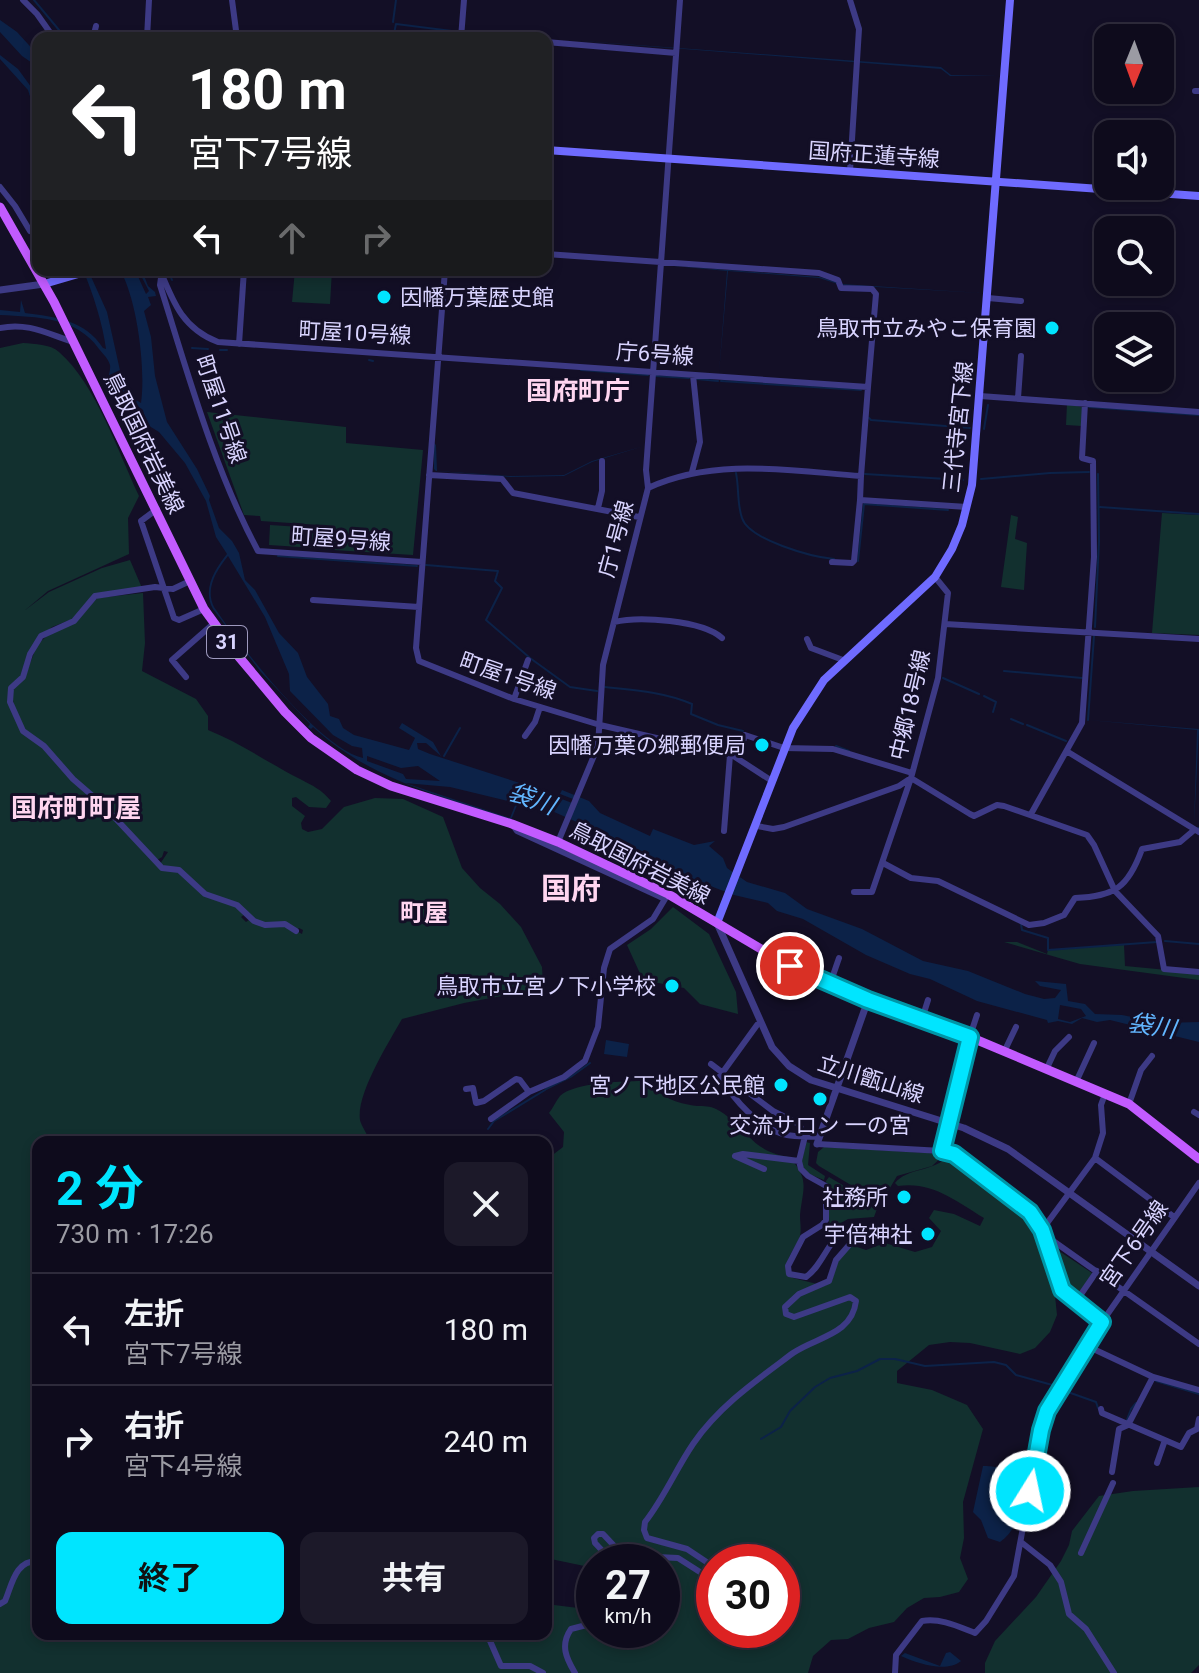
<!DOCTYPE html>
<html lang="ja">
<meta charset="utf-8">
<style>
:root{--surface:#0e0b1c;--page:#1c1929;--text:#f1f3f6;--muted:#9b9ba3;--line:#2e2b3b;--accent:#00e5ff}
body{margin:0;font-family:Roboto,"Noto Sans JP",sans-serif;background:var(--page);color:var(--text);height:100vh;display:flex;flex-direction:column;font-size:30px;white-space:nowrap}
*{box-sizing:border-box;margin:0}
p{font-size:26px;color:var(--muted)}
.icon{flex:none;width:44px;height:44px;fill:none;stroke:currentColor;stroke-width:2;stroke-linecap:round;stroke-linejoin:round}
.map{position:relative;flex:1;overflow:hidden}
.drawer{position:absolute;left:32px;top:1136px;width:520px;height:504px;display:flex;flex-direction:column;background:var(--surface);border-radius:16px;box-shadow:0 4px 12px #0003,0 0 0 2px var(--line)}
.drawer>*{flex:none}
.guide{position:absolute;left:32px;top:32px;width:520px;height:244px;border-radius:16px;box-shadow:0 4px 12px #0003,0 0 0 2px var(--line);background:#202124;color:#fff;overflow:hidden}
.needle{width:52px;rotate:181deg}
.tools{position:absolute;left:1094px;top:24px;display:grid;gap:16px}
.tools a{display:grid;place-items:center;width:80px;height:80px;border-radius:16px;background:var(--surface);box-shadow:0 4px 12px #0003,0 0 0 2px var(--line);font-size:40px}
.speed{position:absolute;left:576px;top:1544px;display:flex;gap:16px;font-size:40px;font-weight:700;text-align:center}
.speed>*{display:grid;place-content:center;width:104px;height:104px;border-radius:50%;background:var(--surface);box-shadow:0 4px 12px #0003,0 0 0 2px var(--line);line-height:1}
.speed small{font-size:20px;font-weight:400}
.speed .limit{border:12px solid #d22;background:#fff;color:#111}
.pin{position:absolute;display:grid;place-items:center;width:68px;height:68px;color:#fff;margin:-34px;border:4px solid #fff;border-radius:50%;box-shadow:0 2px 8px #0007}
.me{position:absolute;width:88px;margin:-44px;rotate:10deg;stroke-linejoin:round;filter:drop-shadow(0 0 6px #0008)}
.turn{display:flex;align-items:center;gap:28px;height:168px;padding:0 24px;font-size:36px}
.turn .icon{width:104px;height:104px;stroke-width:2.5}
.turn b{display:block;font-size:56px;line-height:68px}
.lanes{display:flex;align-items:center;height:76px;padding:0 24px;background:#0003;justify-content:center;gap:40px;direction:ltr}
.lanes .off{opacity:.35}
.round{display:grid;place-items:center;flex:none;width:84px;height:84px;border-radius:16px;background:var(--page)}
.head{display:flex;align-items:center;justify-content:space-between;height:136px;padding:0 24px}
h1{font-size:48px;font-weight:700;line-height:60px;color:var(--accent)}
.primary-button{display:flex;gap:16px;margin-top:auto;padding:16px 24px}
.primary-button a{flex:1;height:92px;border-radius:16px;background:var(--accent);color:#111;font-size:32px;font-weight:700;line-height:92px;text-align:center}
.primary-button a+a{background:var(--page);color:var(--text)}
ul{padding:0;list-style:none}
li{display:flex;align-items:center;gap:24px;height:112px;padding:0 24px;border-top:2px solid var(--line)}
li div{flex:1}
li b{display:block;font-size:30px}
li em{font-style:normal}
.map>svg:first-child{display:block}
.green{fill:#12302f;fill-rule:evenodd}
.water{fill:#0c2248;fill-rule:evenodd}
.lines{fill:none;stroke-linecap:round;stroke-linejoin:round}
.stream{stroke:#0c2248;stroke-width:2}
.minor{stroke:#3d3a85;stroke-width:6}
.tertiary{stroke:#3d3a85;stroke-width:7}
.secondary{stroke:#6f6bff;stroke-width:8}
.primary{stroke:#c25bff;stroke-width:9}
.route-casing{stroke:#0095a6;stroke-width:20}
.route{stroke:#00e5ff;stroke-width:14}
.poi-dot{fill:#00e5ff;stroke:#130f26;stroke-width:3}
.labels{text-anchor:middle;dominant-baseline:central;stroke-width:6;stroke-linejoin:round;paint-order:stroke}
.shield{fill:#130f26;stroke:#9e99be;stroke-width:2}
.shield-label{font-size:20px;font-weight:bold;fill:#d9d4ff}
.street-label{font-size:22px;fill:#d9d4ff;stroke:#130f26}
.poi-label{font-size:22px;fill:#d9d4ff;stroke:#130f26;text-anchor:end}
.water-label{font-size:24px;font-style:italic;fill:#62b6ff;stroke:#130f26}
.neighbourhood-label{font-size:24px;font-weight:bold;fill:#ffd6f0;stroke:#130f26}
.quarter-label{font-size:26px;font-weight:bold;fill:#ffd6f0;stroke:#130f26}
.district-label{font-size:30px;font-weight:bold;fill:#ffd6f0;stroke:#130f26}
</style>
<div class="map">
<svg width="1199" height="1673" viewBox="0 0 1199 1673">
<rect width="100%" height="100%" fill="#130f26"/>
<!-- green -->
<path class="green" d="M295 270H332L330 304 292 302Z
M23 343C35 344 50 344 59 352 96 384 118 452 139 496L128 518 129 554 48 591 24 611 49 592 102 568 130 560 142 588 94 594 75 618 52 627 35 642 22 675 9 691V701L20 730 44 748 70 779 103 806 161 869 178 871 205 895 237 906 245 914 241 917 246 922 249 920 266 926 285 925 302 934 303 930 299 928 297 930 289 924H266L252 919 237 904 210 894 189 880 180 870 164 867 160 864 168 852 164 851 162 857 157 860 104 804 72 776 45 745 25 731 15 710 11 691 25 677 37 645 51 632 75 623 97 598 143 593 145 643 142 671 196 699 208 716V730C241 743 268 763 300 779 313 786 321 789 331 801L326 808 309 807 296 797 292 798V806L305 816 301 823 302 829 308 832 322 829 344 807 375 798 403 799 443 817 462 868 480 888 500 904 521 927 542 967 543 984 535 990 464 1003 402 1019C389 1042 356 1094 360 1120 361 1125 366 1132 368 1137L383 1142H38V1634H546V1604L594 1610V1630H662V1562H594V1568L546 1558V1160L563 1147 564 1132 549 1113C553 1108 556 1101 560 1096 574 1082 628 1081 647 1081 662 1098 675 1103 697 1106 704 1106 710 1106 716 1109 748 1126 750 1152 789 1157 810 1179 803 1188 800 1215 800 1223 802 1232 799 1239 793 1252 784 1260 787 1274L793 1278 825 1286 832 1280 838 1260 851 1245 866 1250 885 1243 915 1252 932 1247 941 1231 929 1218 934 1210 954 1214 980 1226 984 1218C956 1201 932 1181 898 1186L895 1183C908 1167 933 1173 949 1155L1024 1208 1037 1223 1055 1296 1057 1315 1050 1332 1035 1348 1020 1354 970 1343 950 1342 929 1345 897 1371V1383L932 1390 967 1405 983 1429 963 1502 964 1538 960 1558 968 1579 959 1592 940 1597 924 1598 907 1608 894 1622 869 1628 848 1639 831 1640 813 1656 808 1673H0V348ZM714 1562H782V1630H714Z
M1067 404 1082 407V426L1066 425Z
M207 412 346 427V443L423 450 413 555 318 549 320 525 261 521 260 516 244 515Z
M1162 513 1199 515V635L1152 633Z
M1011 515 1018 517 1015 539 1027 543 1024 590 1001 587Z
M270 525 316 528 315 548 269 545Z
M673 907 709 934 736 992 738 1014 700 1004 684 988 643 980 627 945 651 929Z
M1004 942H1017L1047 954 1048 950 1124 945 1125 966 1199 973V980L1080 964Z
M806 1142 810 1143 808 1165 825 1176 824 1180 809 1174 801 1165Z
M824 1147 945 1154 932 1166 897 1176 881 1203 819 1166 816 1163 818 1152Z
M829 1177 878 1206 874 1217 848 1219 830 1229 826 1181Z
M1059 1251 1092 1273 1076 1298C1063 1283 1057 1272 1059 1251Z
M1199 1487V1665L1191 1673H985V1663L995 1641 1036 1597 1061 1561 1069 1545 1072 1531 1099 1496 1133 1491Z"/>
<!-- water -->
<path class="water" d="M0 20 17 32 38 55V67L22 56 0 32Z
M568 40 941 67 951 75 998 76H950L941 69Z
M0 55 18 69 37 95 38 122 28 90 0 59Z
M663 265 820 277 842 284 981 293 841 285 819 278 728 271 719 373 727 271Z
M83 270H88L107 312 125 393 141 403C146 369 137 299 120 270H135L146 294 149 291 138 270H142L148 286 155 292 156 296 148 297 151 305 144 311 151 337 155 376 167 422 197 469 210 496 209 500 219 528 232 541 239 553 245 580 255 590 279 633 298 653 307 677 328 704 330 716 339 719 343 728 354 735 409 750 415 738 399 728 402 723 433 742 441 756 426 743H417L418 749 430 754 526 785 572 803 573 799 560 794 562 790 589 801 600 813 650 836 653 829 694 845 715 841 709 846 723 858 727 868 747 882 785 893 807 909 862 929 923 961 968 971 1025 994 1044 999 1055 998 1061 990 1040 986 1035 981 1066 984 1068 1001 1085 1004 1095 1014 1122 1015 1162 1023 1199 1022V1042L1110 1020 1097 1022 1082 1018 1072 1024 1058 1021 1048 1023 1047 1020 977 1001 930 979 910 974 866 955 803 919 777 911 768 903 734 895 692 879 636 849 617 843 606 835 552 811 518 803 511 820C439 795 371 780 313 727L311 729 308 727 310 724 260 671 213 609C202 589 215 569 227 554L216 537 206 501 185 463 159 432 146 424 143 410C132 403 119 388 108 384 107 377 111 372 110 365 108 358 103 354 99 349 77 317 37 317 0 315V310L20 312 21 300 25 313C56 317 85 320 103 348L106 349C103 325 93 293 83 270ZM228 556 265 617 289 674 290 691 333 735 352 746 362 748 363 758C319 748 240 646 214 607 205 589 216 571 228 556ZM367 756 401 768 418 766 440 781 406 779 403 774 367 761ZM405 783 450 787 516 803 510 818ZM1060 1005 1081 1009 1086 1016 1070 1022 1058 1019Z
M434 443 436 445 437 471 510 476 564 475 592 461 644 446 592 462 564 476 510 477 436 471 434 469Z
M1088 720 1199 729 1194 825 1197 730Z
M606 1040 629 1044 627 1057 604 1054Z
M983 1466C1026 1463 1030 1522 1000 1542L988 1538 981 1520 973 1512Z
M950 1652 961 1661C946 1673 919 1664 901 1656L905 1653 940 1666 946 1653Z"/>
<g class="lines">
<!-- stream -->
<path class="stream" d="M34 0 59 30
M393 22 396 0
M393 38 396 24 468 33
M168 270 172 280
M192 348 208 349
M220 350H227
M369 360 373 361
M581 370 648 375
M656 376 689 378
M697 379 718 381
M721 381 861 390
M1089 407 1199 415
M869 418 871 420 970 428
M984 429 988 405
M736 473C739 487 737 504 742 518 749 540 812 557 834 559
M865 474 963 480
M981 479 1050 473 1089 472
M1100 507 1199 514
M278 556 417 566
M858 561 864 504 948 510
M426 565 498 571 495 581 502 588 486 620 530 658 570 687 597 691
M1095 627 1099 541 1098 474
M1004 671 1082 678
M943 678 979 694
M605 687C634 690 665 692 692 704L691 714 718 725 743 731
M984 696 996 702 993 712
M1011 719 1023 724
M1088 720 1094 636
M1027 725 1066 741
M836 746 849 751
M444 756 460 728
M1198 828H1199
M1021 924 1022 930 1048 938V950L1157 942
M1165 941 1199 944
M546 1089 572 1076 590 1063
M488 1129 494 1121 545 1090
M1156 1381 1199 1394
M1065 1391 1096 1402 1098 1408
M1126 1422 1131 1409 1136 1403
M761 1439 781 1427 790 1411 815 1387 830 1378 857 1371 880 1359H895L925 1366 994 1362 1006 1365 1016 1375 1056 1386"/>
<!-- minor -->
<path class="minor" d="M23 0 37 14 54 38
M232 0 237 38
M51 34 60 33 71 38
M461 36 484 38
M93 38 96 26
M147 38 149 0
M461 38 464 0
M546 42 676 53
M1195 91H1199
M850 171 859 29 850 0
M0 187 15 206 30 231
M546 254 819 273 838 280 841 288 872 289 876 294 868 387
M160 270C173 302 183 329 218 342L868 387 861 476
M445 270 416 648 419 661 514 699 600 725 730 755 724 831
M161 278 160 285C188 374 214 469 258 551L422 562
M988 298 1021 301
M0 328C28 322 48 334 73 342
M239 344 244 270
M980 396 1199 412
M1018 398 1021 356
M692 472 700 442 693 375
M429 475 502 479 513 493 639 517
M648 488 646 470 680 0
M598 508 602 491V461
M157 509 141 521 174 618 179 620 204 609
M832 562 852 563 854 561 860 500
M190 581 173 589 155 587 95 596 74 621 41 636 30 654 23 677 11 688 10 702 23 731 44 746 73 779 103 805 162 868 179 870 205 894 237 905 254 921 265 925 285 924 296 931
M313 600 419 607
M614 622C639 616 702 620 722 638
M945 624 1199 639
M807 639 811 648 843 660
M186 677 172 660 213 624
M514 699 528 660
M525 736 535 722 540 707
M1068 752 1199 832
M735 757 772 781
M738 759 745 735 784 748 833 749 912 773
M1031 814 1082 723 1094 557 1093 461 1082 458 1085 403
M512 824 517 831 665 899
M757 826 773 829 784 827 899 786 911 778 938 678 948 593 935 577
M558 842 598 746 603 665 648 488C715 457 791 471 861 476L860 500 967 507
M883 863 911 878 938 881 1029 925 1044 923 1064 915 1075 898C1115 896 1128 888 1142 849L1180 842 1193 831
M854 892H872L911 778 970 814 974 816 997 805 1004 806 1087 835 1094 845 1115 891 1158 936 1164 969 1199 972
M830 984 839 958
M922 1019 928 1000
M757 1025 720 1076C733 1099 759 1129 787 1135 797 1137 809 1136 819 1137
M1004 1052 1016 1027
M711 1064 773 1111 799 1124 805 1136 799 1161 801 1169 808 1176 826 1186V1220L822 1225 803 1237 788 1266 789 1274 806 1277C823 1265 828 1240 845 1230L852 1234 850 1244 836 1260 829 1281 799 1294 785 1307 786 1314 794 1317 850 1297 856 1301C852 1335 816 1337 793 1353 757 1380 719 1406 693 1444 676 1469 664 1498 645 1522L644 1530 647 1538 687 1549 714 1567
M1046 1070 1055 1051 1069 1037
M1076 1082 1094 1043
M466 1089 473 1088 476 1103 484 1101 516 1079 520 1080 529 1092
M1129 1104 1141 1070 1152 1056
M1194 1112 1199 1115
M491 1119 529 1092 564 1077 585 1061 598 1027 604 968 610 949 653 919 668 894
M817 1144 942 1151 971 1033 977 1015
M942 1151 954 1154 1030 1212 1042 1230 1062 1290 1102 1322
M1095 1158 1103 1133 1101 1105 1105 1094
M764 1169 735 1156 743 1154 799 1161
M1174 1217 1095 1158 1042 1230 1049 1238 1199 1344
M1075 1303 1097 1271
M1087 1346 1153 1377 1199 1390
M1101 1409 1102 1413 1181 1447 1189 1433 1197 1429 1199 1419
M1157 1463 1165 1440
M1112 1472 1119 1429 1128 1425 1153 1377
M1021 1542 1050 1565 1061 1582 1069 1614 1086 1629 1114 1673
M1081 1553 1113 1483
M613 1562 595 1543 594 1538 598 1534H603L619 1551 636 1556 678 1558 714 1581
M662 1582 672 1589C673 1600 671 1608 662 1614
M0 1604 5 1601C12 1585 15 1560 38 1561
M487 1634 501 1666H530L543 1673
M575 1673C566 1658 560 1645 571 1629L594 1623
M895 1673 896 1655 922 1621C941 1618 957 1626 975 1633L986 1621 1014 1576 1041 1430 1047 1411 1102 1322 1199 1183"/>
<!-- tertiary -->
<path class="tertiary" d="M0 290 44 284
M717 923 772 1047 789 1066 811 1080 964 1128 1008 1149 1199 1286
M817 1144 868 1000"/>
<!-- secondary -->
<path class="secondary" d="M546 150 1199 196
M44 284 92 270
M717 923 793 728 824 680 935 577 952 549 962 525 972 485 1010 0"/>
<!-- primary -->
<path class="primary" d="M0 207 54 302 204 609 239 657 285 712 311 738 357 770 391 786 512 824 558 842 668 894 790 966 868 1000 970 1037 1129 1104 1199 1159"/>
</g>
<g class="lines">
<defs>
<path id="route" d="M790 966 868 1000 970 1037 942 1151 954 1154 1030 1212 1042 1230 1062 1290 1102 1322 1047 1411 1041 1430 1030 1491"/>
</defs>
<!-- route casing -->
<use href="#route" class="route-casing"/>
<!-- route -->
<use href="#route" class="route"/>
</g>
<!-- markers -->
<g class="poi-dot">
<circle cx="384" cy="297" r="8"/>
<circle cx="1052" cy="328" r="8"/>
<circle cx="762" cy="745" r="8"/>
<circle cx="672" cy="986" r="8"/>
<circle cx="781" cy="1085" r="8"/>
<circle cx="820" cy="1099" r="8"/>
<circle cx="904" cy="1197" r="8"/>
<circle cx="928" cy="1234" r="8"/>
</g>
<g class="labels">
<!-- shield labels -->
<rect class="shield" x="207" y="626" width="40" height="32" rx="6"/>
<g class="shield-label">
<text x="227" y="642">31</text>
</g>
<!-- street labels -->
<g class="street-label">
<text transform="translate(874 155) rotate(4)">国府正蓮寺線</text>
<text transform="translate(355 333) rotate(3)">町屋10号線</text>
<text transform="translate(655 354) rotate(4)">庁6号線</text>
<text transform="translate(221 409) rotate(71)">町屋11号線</text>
<text transform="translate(958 427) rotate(-84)">三代寺宮下線</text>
<text transform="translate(144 443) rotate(64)">鳥取国府岩美線</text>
<text transform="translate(341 539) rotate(4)">町屋9号線</text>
<text transform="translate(616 539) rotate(-75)">庁1号線</text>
<text transform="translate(508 676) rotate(19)">町屋1号線</text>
<text transform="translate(910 705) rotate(-77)">中郷18号線</text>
<text transform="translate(640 863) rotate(27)">鳥取国府岩美線</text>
<text transform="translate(871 1079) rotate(18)">立川甑山線</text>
<text transform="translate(1134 1244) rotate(-55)">宮下6号線</text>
</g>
<!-- poi labels -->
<g class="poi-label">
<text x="400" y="297" text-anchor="start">因幡万葉歴史館</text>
<text x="1036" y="328">鳥取市立みやこ保育園</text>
<text x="746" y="745">因幡万葉の郷郵便局</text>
<text x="656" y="986">鳥取市立宮ノ下小学校</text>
<text x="765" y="1085">宮ノ下地区公民館</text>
<text x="820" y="1125" text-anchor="middle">交流サロン 一の宮</text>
<text x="888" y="1197">社務所</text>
<text x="912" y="1234">宇倍神社</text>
</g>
<!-- water labels -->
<g class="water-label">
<text transform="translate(532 799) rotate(20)">袋川</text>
<text transform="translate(1152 1026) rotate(9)">袋川</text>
</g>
<!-- neighbourhood labels -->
<g class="neighbourhood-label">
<text x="424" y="913">町屋</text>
</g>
<!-- quarter labels -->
<g class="quarter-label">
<text x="578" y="391">国府町庁</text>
<text x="76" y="808">国府町町屋</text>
</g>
<!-- district labels -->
<g class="district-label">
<text x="571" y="888">国府</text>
</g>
</g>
</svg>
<div class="tools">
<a><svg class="needle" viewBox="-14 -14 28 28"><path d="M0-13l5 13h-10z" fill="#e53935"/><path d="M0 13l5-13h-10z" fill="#9b9ba3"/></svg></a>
<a><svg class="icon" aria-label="sound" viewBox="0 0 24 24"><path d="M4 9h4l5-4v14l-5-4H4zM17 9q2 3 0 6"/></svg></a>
<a><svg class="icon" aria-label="search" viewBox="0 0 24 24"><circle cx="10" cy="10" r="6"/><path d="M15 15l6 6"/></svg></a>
<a><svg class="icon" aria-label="layers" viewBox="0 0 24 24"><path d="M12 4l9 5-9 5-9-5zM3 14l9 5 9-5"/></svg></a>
</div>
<div class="speed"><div>27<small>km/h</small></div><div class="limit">30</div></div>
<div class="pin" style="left:790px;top:966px;background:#d93025"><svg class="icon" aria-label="arrive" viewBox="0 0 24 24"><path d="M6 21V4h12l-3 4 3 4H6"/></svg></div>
<svg class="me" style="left:1030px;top:1491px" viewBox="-20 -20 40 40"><circle r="17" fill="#00e5ff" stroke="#fff" stroke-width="3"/><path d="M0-11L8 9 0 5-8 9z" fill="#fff"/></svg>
<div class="guide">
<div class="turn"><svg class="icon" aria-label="left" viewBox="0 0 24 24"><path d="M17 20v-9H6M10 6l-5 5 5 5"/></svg><div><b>180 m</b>宮下7号線</div></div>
<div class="lanes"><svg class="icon" aria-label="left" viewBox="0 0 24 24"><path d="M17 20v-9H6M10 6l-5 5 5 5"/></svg><svg class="icon off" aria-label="ahead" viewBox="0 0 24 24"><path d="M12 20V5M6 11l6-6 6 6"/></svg><svg class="icon off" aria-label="right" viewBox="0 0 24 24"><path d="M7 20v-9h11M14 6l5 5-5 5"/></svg></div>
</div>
<section class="drawer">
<div class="head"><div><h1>2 分</h1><p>730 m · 17:26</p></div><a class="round"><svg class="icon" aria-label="close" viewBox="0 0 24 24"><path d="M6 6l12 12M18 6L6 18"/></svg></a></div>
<ul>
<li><svg class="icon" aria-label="left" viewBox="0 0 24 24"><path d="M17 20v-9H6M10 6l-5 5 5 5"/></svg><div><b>左折</b><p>宮下7号線</p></div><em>180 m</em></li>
<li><svg class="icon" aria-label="right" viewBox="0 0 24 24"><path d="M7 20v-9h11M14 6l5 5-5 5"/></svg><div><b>右折</b><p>宮下4号線</p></div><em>240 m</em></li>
</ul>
<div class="primary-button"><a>終了</a><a>共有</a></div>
</section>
</div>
